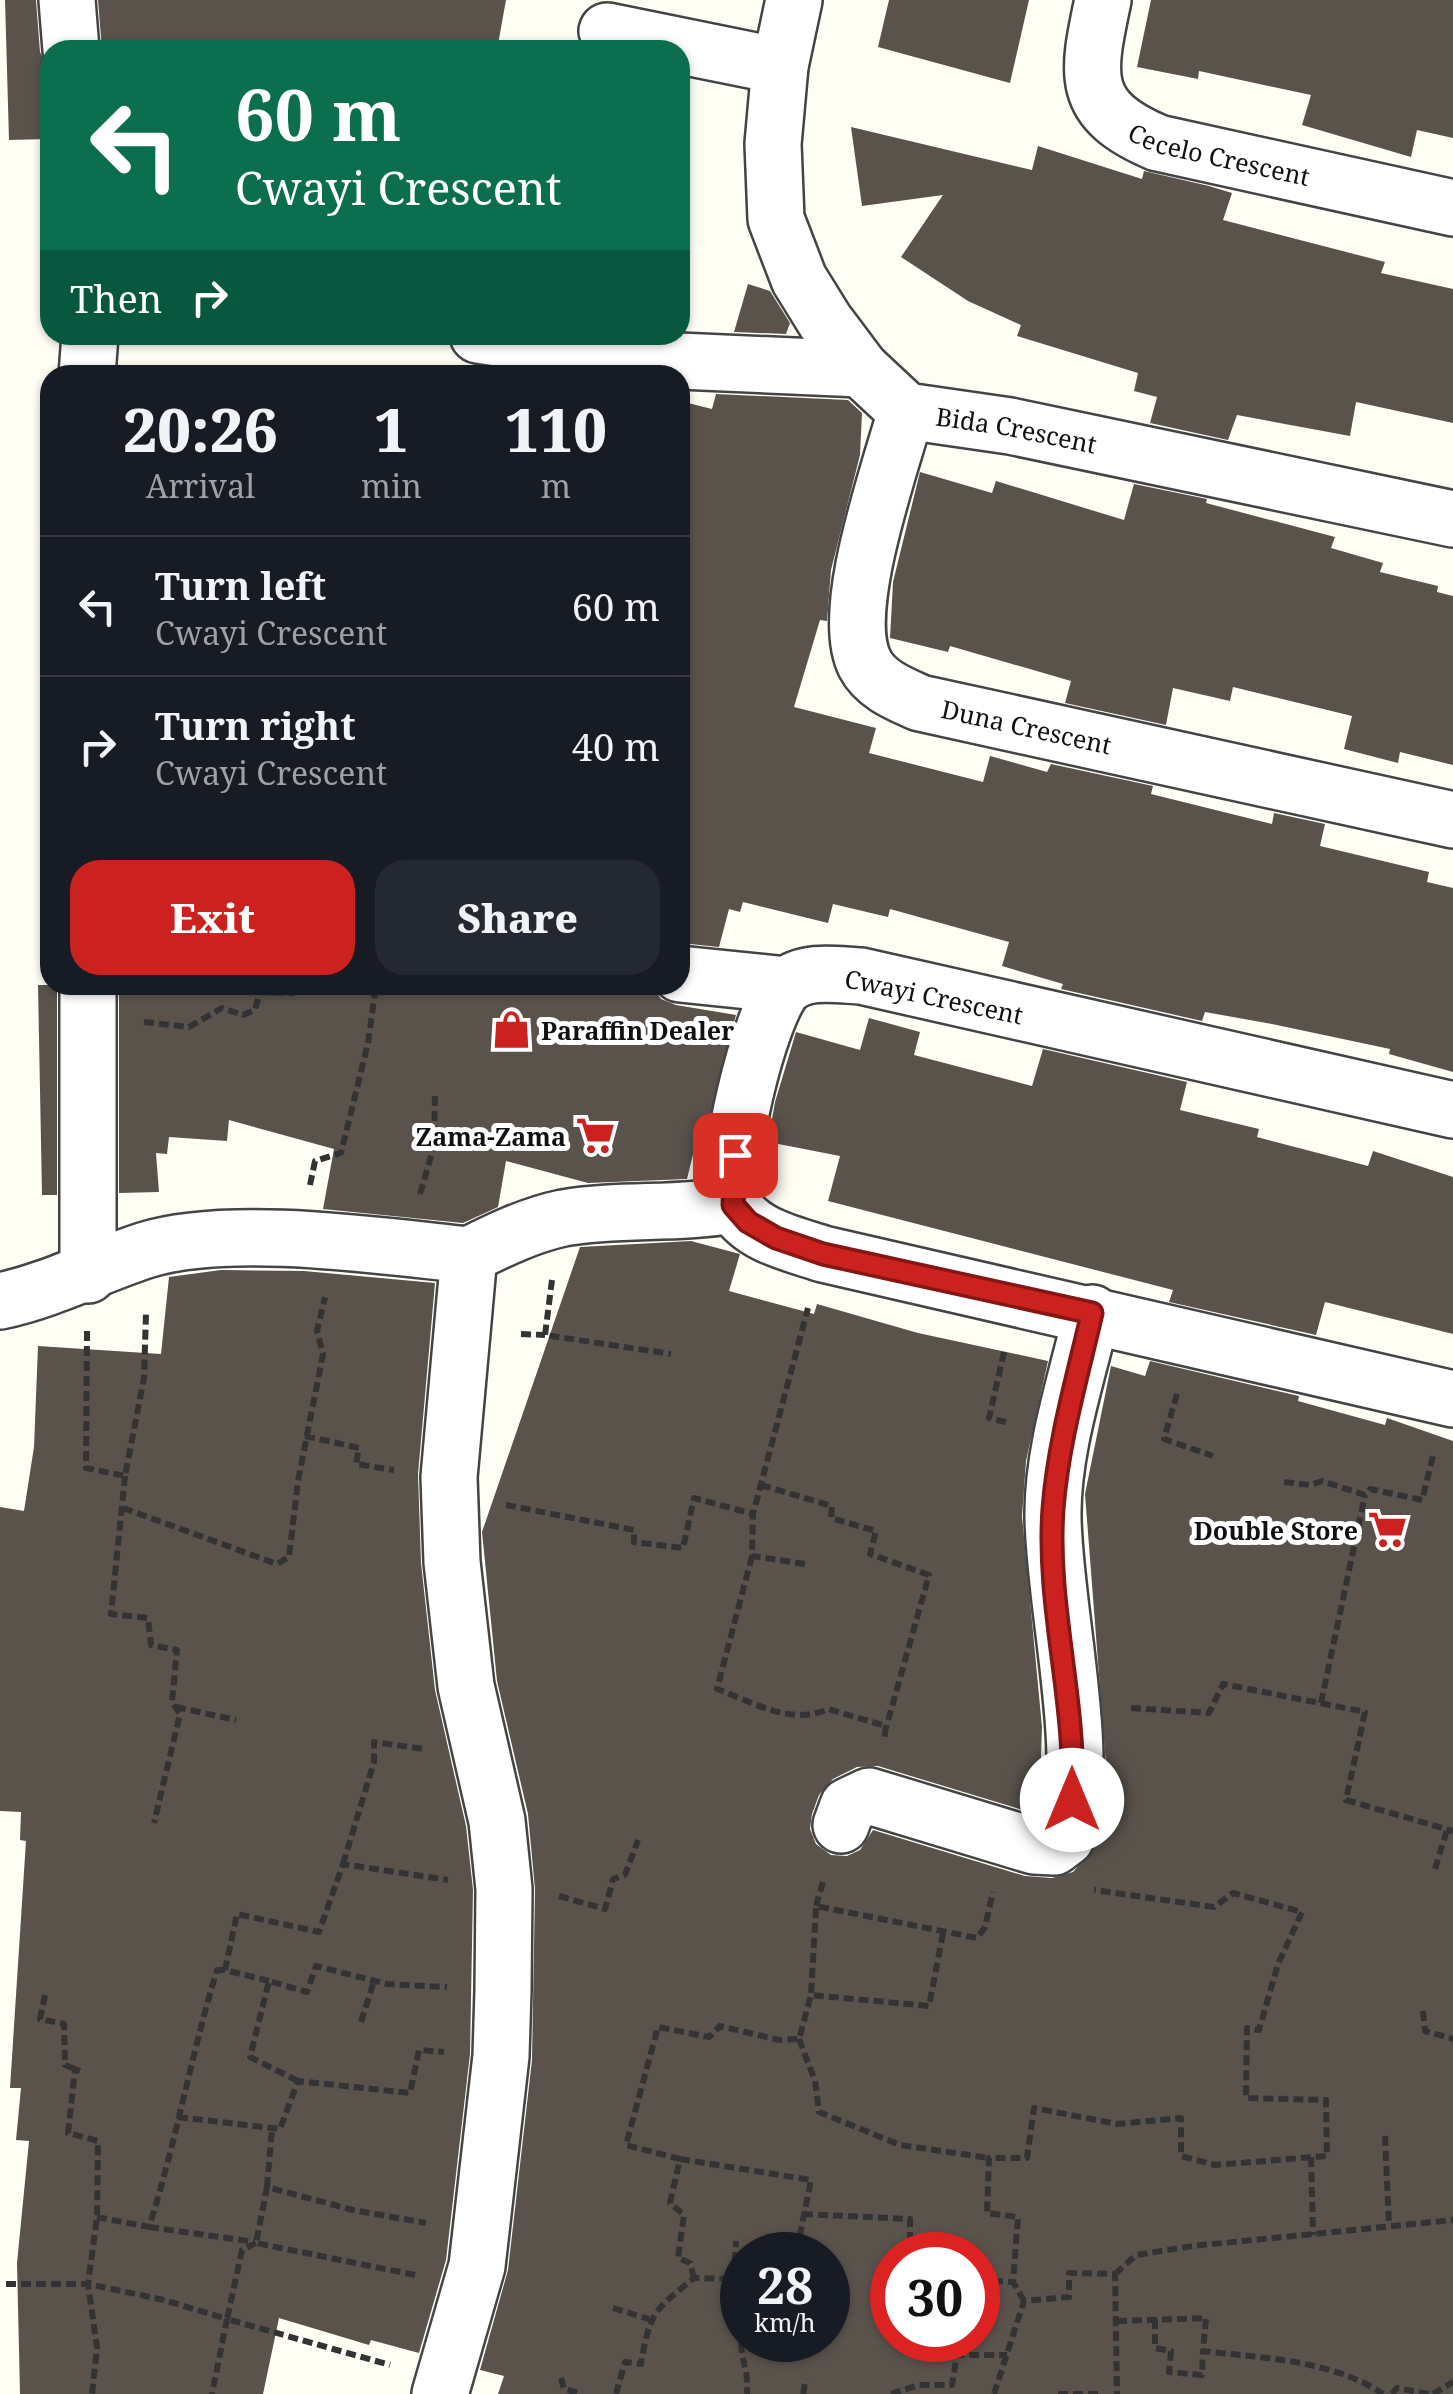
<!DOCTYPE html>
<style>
:root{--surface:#171b24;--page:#242831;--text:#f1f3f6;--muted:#9ea1a6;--line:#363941;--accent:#cb221f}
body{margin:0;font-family:"Noto Serif",serif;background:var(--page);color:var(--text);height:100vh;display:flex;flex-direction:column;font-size:38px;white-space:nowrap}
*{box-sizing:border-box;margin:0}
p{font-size:32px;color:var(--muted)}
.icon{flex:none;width:55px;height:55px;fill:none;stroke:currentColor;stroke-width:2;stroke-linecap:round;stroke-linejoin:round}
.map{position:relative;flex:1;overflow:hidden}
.sheet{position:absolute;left:40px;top:365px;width:650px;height:630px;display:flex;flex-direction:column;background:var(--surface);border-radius:30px;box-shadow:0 2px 8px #0004}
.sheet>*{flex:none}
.hud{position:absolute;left:40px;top:40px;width:650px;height:305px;border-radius:30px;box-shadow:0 2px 8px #0004;background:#0b6e4f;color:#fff;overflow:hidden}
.speed{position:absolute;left:720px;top:2232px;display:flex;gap:20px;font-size:50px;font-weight:700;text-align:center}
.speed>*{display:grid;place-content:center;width:130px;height:130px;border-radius:50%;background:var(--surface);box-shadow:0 2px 8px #0004;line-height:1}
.speed small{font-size:25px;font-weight:400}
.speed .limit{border:15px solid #d22;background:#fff;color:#111}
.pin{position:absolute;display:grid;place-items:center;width:85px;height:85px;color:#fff;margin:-42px;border-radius:20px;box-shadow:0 5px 15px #0006}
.me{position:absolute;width:110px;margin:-55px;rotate:0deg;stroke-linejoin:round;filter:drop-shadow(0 0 8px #0008)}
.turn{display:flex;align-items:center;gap:35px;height:210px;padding:0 30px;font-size:45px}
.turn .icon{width:130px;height:130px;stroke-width:2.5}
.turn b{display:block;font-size:70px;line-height:85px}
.then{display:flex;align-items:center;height:95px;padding:0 30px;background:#0003;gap:20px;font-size:38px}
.eta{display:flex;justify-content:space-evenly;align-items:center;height:170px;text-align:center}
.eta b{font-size:60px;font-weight:800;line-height:70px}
.button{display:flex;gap:20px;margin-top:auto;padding:20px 30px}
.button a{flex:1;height:115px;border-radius:30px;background:var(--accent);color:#fff;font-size:40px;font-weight:800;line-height:115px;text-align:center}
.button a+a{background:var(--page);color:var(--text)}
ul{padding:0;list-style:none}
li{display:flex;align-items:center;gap:30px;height:140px;padding:0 30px;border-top:2px solid var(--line)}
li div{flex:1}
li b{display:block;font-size:38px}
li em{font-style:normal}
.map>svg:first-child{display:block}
.building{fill:#5a534c;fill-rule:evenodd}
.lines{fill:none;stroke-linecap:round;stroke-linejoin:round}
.minor-casing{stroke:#444;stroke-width:60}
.path{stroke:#333;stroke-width:6;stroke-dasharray:10 5;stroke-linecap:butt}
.minor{stroke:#fff;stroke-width:55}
.route-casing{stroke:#841614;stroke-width:25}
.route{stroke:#cb221f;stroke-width:18}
.labels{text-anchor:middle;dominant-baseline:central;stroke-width:10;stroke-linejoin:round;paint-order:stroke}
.street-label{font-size:25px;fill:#111;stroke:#fff}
.poi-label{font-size:25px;font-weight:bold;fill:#111;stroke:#fff;text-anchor:end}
</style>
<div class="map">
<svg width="1453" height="2394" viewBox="0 0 1453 2394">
<rect width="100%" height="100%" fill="#fffef5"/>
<!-- building -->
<path class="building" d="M5 0H36L40 52 50 72V139L9 140Z
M98 0H506L497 50H102Z
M889 0H1029L1010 83 878 47Z
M1151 0H1453V138L1417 130 1411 157 1302 125 1311 95 1199 71 1198 79 1137 67Z
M851 127 1032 170 1038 146 1142 179 1144 171 1209 186 1232 193 1223 220 1385 262 1381 273 1453 289V423L1356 402 1350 436 1237 415 1228 440 1150 423 1157 397 1134 391 1138 373 1017 336 1021 325 968 301 901 257 943 195 862 206Z
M748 284 770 291 790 323 786 334 734 332Z
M716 394 848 400 862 413 860 455 831 570 827 621 820 620 794 707 876 728 869 753 983 782 990 756 1047 772 1051 764 1153 786 1151 794 1272 824 1274 813 1325 824 1320 846 1429 872 1427 882 1453 888V1072L1389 1054 1390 1049 1272 1024 1205 1012 1202 1021 1061 989 1063 984 1002 966 1009 942 890 909 888 917 833 904 828 923 743 902 740 912 729 909 719 947 680 943V401L712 409Z
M920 472 992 493 996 481 1124 520 1134 484 1207 499 1206 503 1335 537 1331 548 1383 563 1380 572 1438 586 1437 592 1453 596V765L1400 752 1398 763 1344 749 1352 716 1233 687 1230 701 1173 688 1166 725 1065 703 1071 681 950 646 948 652 890 638 893 582Z
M38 985H57V1195H42Z
M119 985H651L661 999 676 1005 736 1015 706 1131 699 1130 687 1179 588 1183 506 1161 498 1207 463 1223 323 1209 334 1149 229 1120 227 1141 169 1137 167 1154 156 1153 159 1192 119 1193Z
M869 1018 920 1032 914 1055 1032 1086 1043 1049 1187 1082 1180 1110 1259 1129 1257 1137 1368 1166 1373 1151 1453 1177V1334L1325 1302 1316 1335 1169 1302 1173 1290 828 1201 840 1156 768 1142 775 1102 796 1032 860 1050Z
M691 1241 740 1254 729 1291 814 1314 817 1304 918 1333 1048 1361 1026 1461 1022 1516 1042 1727 1039 1815 878 1766 857 1767 833 1779 819 1795 812 1814 810 1829 816 1844 831 1855 847 1856 860 1850 873 1830 1025 1876 1052 1878 1073 1872 1096 1846 1106 1765 1085 1494 1111 1366 1145 1376 1150 1361 1299 1396 1298 1401 1385 1425 1387 1418 1453 1441V2394H498L504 2376 480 2370 508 2270 532 2060 535 1889 528 1814 497 1681 482 1532 580 1247ZM742 2255H828V2340H742ZM892 2255H978V2340H892Z
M221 1270 304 1271 435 1283 418 1474 421 1563 435 1690 466 1826 473 1890 470 2054 446 2260 419 2353 371 2340 369 2345 279 2318 263 2394H20L17 2263 29 2141 16 2140 21 2088H10L26 1841 20 1840 21 1812 0 1811V1507L24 1511 34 1447 38 1346 161 1354 169 1277Z"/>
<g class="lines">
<defs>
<g id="minor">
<path d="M67 0 71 50"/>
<path id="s1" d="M794 0 780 66 773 144 776 219 799 279 825 321 861 369 906 411 1010 426 1453 519"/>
<path id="s2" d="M1103 0C1087 75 1079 110 1158 143L1453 208"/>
<path d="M607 31 780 66"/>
<path d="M478 335 634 359 861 369"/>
<path d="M87 375 90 335"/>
<path id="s3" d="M906 411C890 470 838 612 865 664 876 685 900 694 920 703L1453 820"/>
<path d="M680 974 787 985"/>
<path d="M88 985V1275"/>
<path d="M1453 1110 861 976C837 975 806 969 786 986 760 1009 719 1179 736 1208 753 1236 794 1244 823 1254L1453 1399"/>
<path d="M0 1301C52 1290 96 1266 146 1250 229 1224 381 1246 469 1255"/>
<path d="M841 1825 848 1806 869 1796 1034 1846 1054 1847 1066 1838C1092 1757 1054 1607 1053 1517 1052 1450 1077 1378 1092 1313"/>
<path d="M440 2394 477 2266 501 2056 503 1990 504 1889 497 1821 466 1686 452 1562 449 1477 469 1255C499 1240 530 1225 563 1218 619 1208 677 1215 733 1205"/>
</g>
</defs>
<!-- minor casing -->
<use href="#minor" class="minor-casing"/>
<!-- path -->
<path class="path" d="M144 1022 189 1027 222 1008 243 1015 255 1010 260 992 293 993 294 985
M310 1185 315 1161 341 1153 368 1043 376 985
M420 1194 434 1146 435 1094
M552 1280 545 1335 671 1354
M87 1331 86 1468 125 1476 144 1378 146 1313
M521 1334 545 1335
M1004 1352 989 1418 1009 1423
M1177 1394 1164 1439 1213 1456
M305 1436 359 1448 356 1464 394 1470
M125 1476 111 1614 148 1618 151 1645 177 1650 172 1702 180 1714 154 1823
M1284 1482 1310 1485 1322 1481 1365 1495 1370 1489 1422 1500 1434 1452
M761 1485 832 1506 831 1518 876 1531 870 1554 929 1575 886 1728
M506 1505 634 1530V1542L683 1548 694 1498 753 1514
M123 1508 277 1564 289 1557 298 1481 323 1354 317 1331 325 1297
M752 1556 717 1689C752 1702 792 1726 828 1709L886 1726 884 1741
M805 1564 752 1556 753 1514 808 1308
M1321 1703 1365 1495
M176 1707 236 1720
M1131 1708 1209 1713 1223 1684 1365 1712 1346 1800 1453 1831
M343 1864 374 1762V1742L424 1749
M1435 1869 1447 1830
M559 1896 605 1909 613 1879 625 1875 638 1840
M816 1906 824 1878
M943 1933 929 2006 811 1995 816 1906 977 1938 985 1927 993 1892
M269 1981 225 1970 237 1914 319 1932 343 1864 448 1880
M45 1995 40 2019 64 2024 65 2065 75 2069
M1423 2011 1425 2031 1453 2039
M361 2022 374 1981
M799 2039 815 2081 819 2112 900 2145 989 2158
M80 2071 75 2069 68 2133 98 2141 97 2217 88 2284 97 2348 92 2394
M298 2081 250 2057 269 1981 307 1992 316 1966 387 1984 447 1987
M178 2117 280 2129 298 2081 410 2093 419 2050 444 2052
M1385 2136 1389 2225
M1311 2157 1313 2235
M680 2159 811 2180 796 2255
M267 2187 272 2129
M803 2214 910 2219V2255
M97 2217 149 2227C176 2143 191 2055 217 1970H225
M149 2227 255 2242
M256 2243 242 2250 227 2319 390 2365
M1115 2274 1136 2255 1193 2246 1453 2220
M415 2275 256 2243 267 2187 353 2210 426 2223
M734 2277 736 2241
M694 2278 690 2263 678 2258 684 2215 670 2203 680 2159 626 2145 658 2027 709 2037 720 2026 779 2040 799 2039 811 1995
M978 2280 1013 2282
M6 2284H88L164 2300 227 2319 212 2394
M1024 2301 1013 2282 1018 2217 987 2213 989 2158H1027L1034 2108 1117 2124 1181 2118V2156L1215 2165 1327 2156 1326 2100 1246 2098 1247 2028 1259 2030 1278 1964 1302 1912 1233 1893 1214 1907 1094 1890
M613 2308 649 2319
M1155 2319V2348L1171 2351 1169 2372 1202 2375 1203 2351
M1117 2321 1206 2318 1203 2351C1262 2358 1333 2360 1383 2394
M742 2328C738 2359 749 2365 747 2394
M561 2378 564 2389 582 2394
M616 2394 625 2362 641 2364C650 2311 654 2311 694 2278L742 2279
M803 2394 806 2379
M891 2394 919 2385H952L957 2355H1007
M994 2394 1024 2301 1069 2297V2273L1115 2274 1117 2394
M1058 2394H1098
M1392 2394 1397 2388 1429 2394
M1433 2394 1453 2382"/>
<!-- minor -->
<use href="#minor" class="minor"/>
</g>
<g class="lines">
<defs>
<path id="route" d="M735 1155 733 1205 748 1222 776 1238 823 1254 1092 1313C1077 1378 1058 1443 1053 1509 1046 1606 1077 1703 1072 1800"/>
</defs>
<!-- route casing -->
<use href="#route" class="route-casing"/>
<!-- route -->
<use href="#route" class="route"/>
</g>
<!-- icons -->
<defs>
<symbol id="shop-bare" viewBox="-9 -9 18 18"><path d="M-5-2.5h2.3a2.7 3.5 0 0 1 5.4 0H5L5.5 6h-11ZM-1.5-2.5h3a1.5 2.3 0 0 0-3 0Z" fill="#cb221f" stroke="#fff" stroke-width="2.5" paint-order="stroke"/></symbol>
<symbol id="supermarket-bare" viewBox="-9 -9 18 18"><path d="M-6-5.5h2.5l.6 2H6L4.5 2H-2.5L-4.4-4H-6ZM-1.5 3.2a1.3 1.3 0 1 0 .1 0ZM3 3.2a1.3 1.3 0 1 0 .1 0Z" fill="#cb221f" stroke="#fff" stroke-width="2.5" paint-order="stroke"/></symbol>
</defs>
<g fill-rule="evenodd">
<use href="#shop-bare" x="484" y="1002" width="55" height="55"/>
<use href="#supermarket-bare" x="568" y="1108" width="55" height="55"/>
<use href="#supermarket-bare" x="1360" y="1502" width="55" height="55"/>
</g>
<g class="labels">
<!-- street labels -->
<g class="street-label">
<text stroke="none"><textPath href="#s2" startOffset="238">Cecelo Crescent</textPath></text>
<text stroke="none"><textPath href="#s1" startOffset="568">Bida Crescent</textPath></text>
<text stroke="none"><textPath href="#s3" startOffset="438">Duna Crescent</textPath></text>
<text transform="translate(934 996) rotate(12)">Cwayi Crescent</text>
</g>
<!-- poi labels -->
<g class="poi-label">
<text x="541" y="1030" text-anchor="start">Paraffin Dealer</text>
<text x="566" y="1136">Zama-Zama</text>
<text x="1358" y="1530">Double Store</text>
</g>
</g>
</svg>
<div class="speed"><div>28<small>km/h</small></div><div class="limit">30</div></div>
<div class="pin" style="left:735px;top:1155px;background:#d93025"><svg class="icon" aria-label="arrive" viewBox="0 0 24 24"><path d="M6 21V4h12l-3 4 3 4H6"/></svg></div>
<svg class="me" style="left:1072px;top:1800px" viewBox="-20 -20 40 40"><circle r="19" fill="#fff"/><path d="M0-13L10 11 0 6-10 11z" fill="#cb221f"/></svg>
<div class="hud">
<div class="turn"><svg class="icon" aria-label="left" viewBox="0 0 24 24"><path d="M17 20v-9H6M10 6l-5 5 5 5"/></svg><div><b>60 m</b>Cwayi Crescent</div></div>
<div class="then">Then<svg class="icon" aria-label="right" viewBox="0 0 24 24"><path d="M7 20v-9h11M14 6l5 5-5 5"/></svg></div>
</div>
<section class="sheet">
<div class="eta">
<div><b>20:26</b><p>Arrival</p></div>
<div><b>1</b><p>min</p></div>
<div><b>110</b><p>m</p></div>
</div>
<ul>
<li><svg class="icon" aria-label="left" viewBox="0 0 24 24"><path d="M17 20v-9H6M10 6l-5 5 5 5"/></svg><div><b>Turn left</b><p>Cwayi Crescent</p></div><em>60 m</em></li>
<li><svg class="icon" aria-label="right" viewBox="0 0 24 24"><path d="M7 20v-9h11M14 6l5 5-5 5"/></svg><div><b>Turn right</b><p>Cwayi Crescent</p></div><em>40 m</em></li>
</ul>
<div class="button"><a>Exit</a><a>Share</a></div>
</section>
</div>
